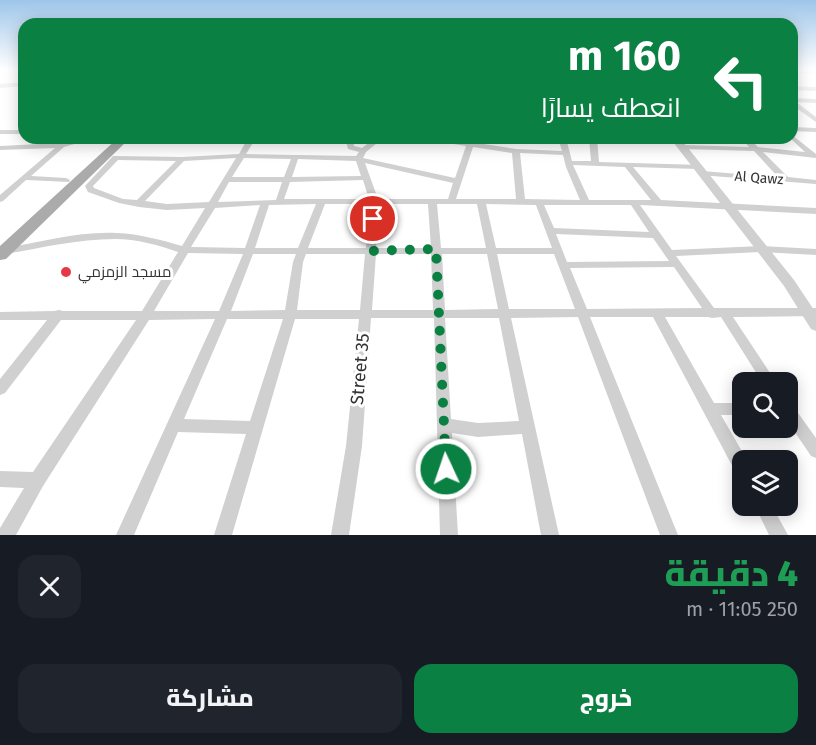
<!DOCTYPE html>
<html lang="ar">
<meta charset="utf-8">
<style>
:root{--surface:#171b24;--page:#20242c;--text:#f1f3f6;--muted:#9ea1a6;--accent:#0b8043}
body{margin:0;font-family:"Fira Sans",Cairo,sans-serif;background:var(--page);color:var(--text);direction:rtl;height:100vh;display:flex;flex-direction:column;font-size:22px;white-space:nowrap}
*{box-sizing:border-box;margin:0}
p{font-size:20px;color:var(--muted)}
.icon{flex:none;width:33px;height:33px;fill:none;stroke:currentColor;stroke-width:2;stroke-linecap:round;stroke-linejoin:round}
.map{position:relative;height:535px;overflow:hidden;direction:ltr}
.side{display:flex;flex-direction:column;background:var(--surface);flex:1}
.side>*{flex:none}
.guide{position:absolute;left:18px;top:18px;width:780px;height:126px;border-radius:18px;box-shadow:0 3px 15px #0003;direction:rtl;background:#0b8043;color:#fff;overflow:hidden}
.tools{position:absolute;left:732px;top:372px;display:grid;gap:12px}
.tools a{display:grid;place-items:center;width:66px;height:66px;border-radius:12px;background:var(--surface);box-shadow:0 3px 15px #0003;font-size:30px}
.pin{position:absolute;display:grid;place-items:center;width:51px;height:51px;color:#fff;margin:-26px;border:3px solid #fff;border-radius:50%;box-shadow:0 2px 6px #0007}
.me{position:absolute;width:66px;margin:-33px;rotate:357deg;stroke-linejoin:round;filter:drop-shadow(0 0 4px #0008)}
.turn{display:flex;align-items:center;gap:21px;height:126px;padding:0 18px;font-size:27px}
.turn .icon{width:78px;height:78px;stroke-width:2.5}
.turn b{display:block;font-size:42px;line-height:51px}
.round{display:grid;place-items:center;flex:none;width:63px;height:63px;border-radius:18px;background:var(--page)}
.summary{display:flex;align-items:center;justify-content:space-between;height:102px;padding:0 18px}
h1{font-size:36px;font-weight:800;line-height:45px;color:#1e9e55}
.primary-button{display:flex;gap:12px;margin-top:auto;padding:12px 18px}
.primary-button a{flex:1;height:69px;border-radius:18px;background:var(--accent);color:#fff;font-size:24px;font-weight:800;line-height:69px;text-align:center}
.primary-button a+a{background:var(--page);color:var(--text)}
.map>svg:first-child{display:block}
.lines{fill:none;stroke-linecap:round;stroke-linejoin:round}
.minor{fill:#d0d0d0;fill-rule:evenodd}
.tertiary{fill:#d0d0d0;fill-rule:evenodd}
.primary{fill:#ababab;fill-rule:evenodd}
.route{stroke:#0b8043;stroke-width:10;stroke-dasharray:0 18}
.poi-dot{fill:#e63946;stroke:#fff;stroke-width:2}
.labels{text-anchor:middle;dominant-baseline:central;stroke-width:6;stroke-linejoin:round;paint-order:stroke}
.far-street-label{font-size:14px;fill:#333;stroke:#fff}
.poi-label{font-size:15px;fill:#333;stroke:#fff;text-anchor:start}
.near-street-label{font-size:18px;fill:#333;stroke:#fff}
</style>
<div class="map">
<svg width="816" height="535" viewBox="0 0 816 535">
<rect width="100%" height="100%" fill="#fff"/>
<g class="lines">
<!-- minor -->
<path class="minor" d="M792 70H810L816 72 813 74 792 72Z
M24 82V86L0 88V84Z
M792 86 816 87V91L792 90Z
M792 98 816 99V103L796 102 816 117V122L792 105Z
M792 127 816 128V132L792 131Z
M0 130H24V134H0Z
M792 135 816 154V158L763 152 788 177 816 180V184L699 175V171H702L778 177 754 151 682 149 678 147 682 145 749 147 741 138H749L758 147 805 152 790 138H792Z
M66 138H74L71 141 82 138H95L64 147 31 176 66 178 70 180 69 182 26 180 3 201 0 202V195L55 148 0 150V146L60 143Z
M248 138H256L246 154 356 156 359 152 348 149 345 138H353L354 146 362 148 375 138H444L516 149 562 151 558 138H566L572 161H591L589 138H597L599 162 701 165V169H698L633 167 661 200 816 208V214L640 205 672 250 761 246 816 249V255L761 252 676 256 714 308H816V316L733 317 776 382H762L721 317 712 318 708 317H665L714 403H742V415H721L747 460H742V475L736 473 653 317H590L678 535H660L578 317 511 318 559 535H541L522 434 478 437 452 433 458 535H440L434 318H371L362 446 349 535H331L346 446 359 319H295L232 535H214L246 434 178 432 134 535H116L215 319 149 320 43 486 16 535H0V528L24 488 0 487V471L33 472 136 320H61L5 393 0 395V379L47 320H0V312L54 311 59 310 63 311H142L178 252C158 245 137 239 115 239 78 239 41 248 5 254L0 251 5 248C42 242 80 231 117 233 140 234 161 240 182 246L205 208 167 210 139 207 119 203 88 192 85 186 113 156 182 157 239 154ZM382 139 425 143 436 141 466 146 455 178 363 158 366 152ZM473 147 512 153 516 199H456ZM520 153 563 155 566 167 580 200 525 199ZM236 158 209 202 167 204 145 201 184 161ZM244 158 291 159 284 177H232ZM298 159 356 161 361 176 292 177ZM118 160 176 161 137 200 123 199 94 188 93 186ZM365 163 453 183 448 199H378ZM573 165 625 167 651 200H589ZM363 180 369 199H284L290 182ZM229 182H282L276 200 218 202ZM316 204 298 248H255L269 205ZM325 204H370L366 248H308ZM379 204H428L431 248H376ZM437 204H477L486 248H441ZM486 204 536 205 552 248H496ZM260 205 245 248 191 247 215 208ZM544 205H631L649 232 554 228ZM556 234 653 238 669 261 567 262ZM188 253 243 254 219 311H154ZM253 254H296L293 262 285 310 231 311ZM306 254H365L360 310H297L303 262ZM376 254H431L433 310H372ZM442 254H487L498 309 445 310ZM497 254H554L575 309H509ZM674 267 702 308 587 309 570 268ZM445 318H499L519 421 478 423 451 419ZM227 319H283L250 421 184 419Z
M788 405 793 406 816 438V458L811 456 788 422Z
M755 506H772L788 535H769Z"/>
<!-- tertiary -->
<path class="tertiary" d="M670 138H680L794 280 816 313V331L811 329 784 286Z"/>
<!-- primary -->
<path class="primary" d="M118 138H130L6 259 0 260V246Z"/>
</g>
<!-- sky -->
<linearGradient id="sky" x2="0" y2="1"><stop stop-color="#9ec6ea"/><stop offset="0.48" stop-color="#fff"/><stop offset="1" stop-color="#fff" stop-opacity="0"/></linearGradient>
<rect width="816" height="145" fill="url(#sky)"/>
<g class="lines">
<!-- route -->
<path class="route" d="M373 219 370 251 436 249 446 469"/>
</g>
<!-- markers -->
<circle class="poi-dot" cx="66" cy="272" r="6"/>
<g class="labels">
<!-- far-street labels -->
<g class="far-street-label">
<text transform="translate(759 178) rotate(4)">Al Qawz</text>
</g>
<!-- poi labels -->
<g class="poi-label">
<text x="78" y="272">مسجد الزمزمي</text>
</g>
<!-- near-street labels -->
<g class="near-street-label">
<text transform="translate(360 369) rotate(-85)">Street 35</text>
</g>
</g>
</svg>
<div class="tools">
<a><svg class="icon" aria-label="search" viewBox="0 0 24 24"><circle cx="10" cy="10" r="6"/><path d="M15 15l6 6"/></svg></a>
<a><svg class="icon" aria-label="layers" viewBox="0 0 24 24"><path d="M12 4l9 5-9 5-9-5zM3 14l9 5 9-5"/></svg></a>
</div>
<div class="pin" style="left:373px;top:219px;background:#d93025"><svg class="icon" aria-label="arrive" viewBox="0 0 24 24"><path d="M6 21V4h12l-3 4 3 4H6"/></svg></div>
<svg class="me" style="left:446px;top:469px" viewBox="-20 -20 40 40"><circle r="17" fill="#0b8043" stroke="#fff" stroke-width="3"/><path d="M0-11L8 9 0 5-8 9z" fill="#fff"/></svg>
<div class="guide">
<div class="turn"><svg class="icon" aria-label="left" viewBox="0 0 24 24"><path d="M17 20v-9H6M10 6l-5 5 5 5"/></svg><div><b>160 m</b>انعطف يسارًا</div></div>
</div>
</div>
<section class="side">
<div class="summary"><div><h1>4 دقيقة</h1><p>250 m · 11:05</p></div><a class="round"><svg class="icon" aria-label="close" viewBox="0 0 24 24"><path d="M6 6l12 12M18 6L6 18"/></svg></a></div>
<div class="primary-button"><a>خروج</a><a>مشاركة</a></div>
</section>
